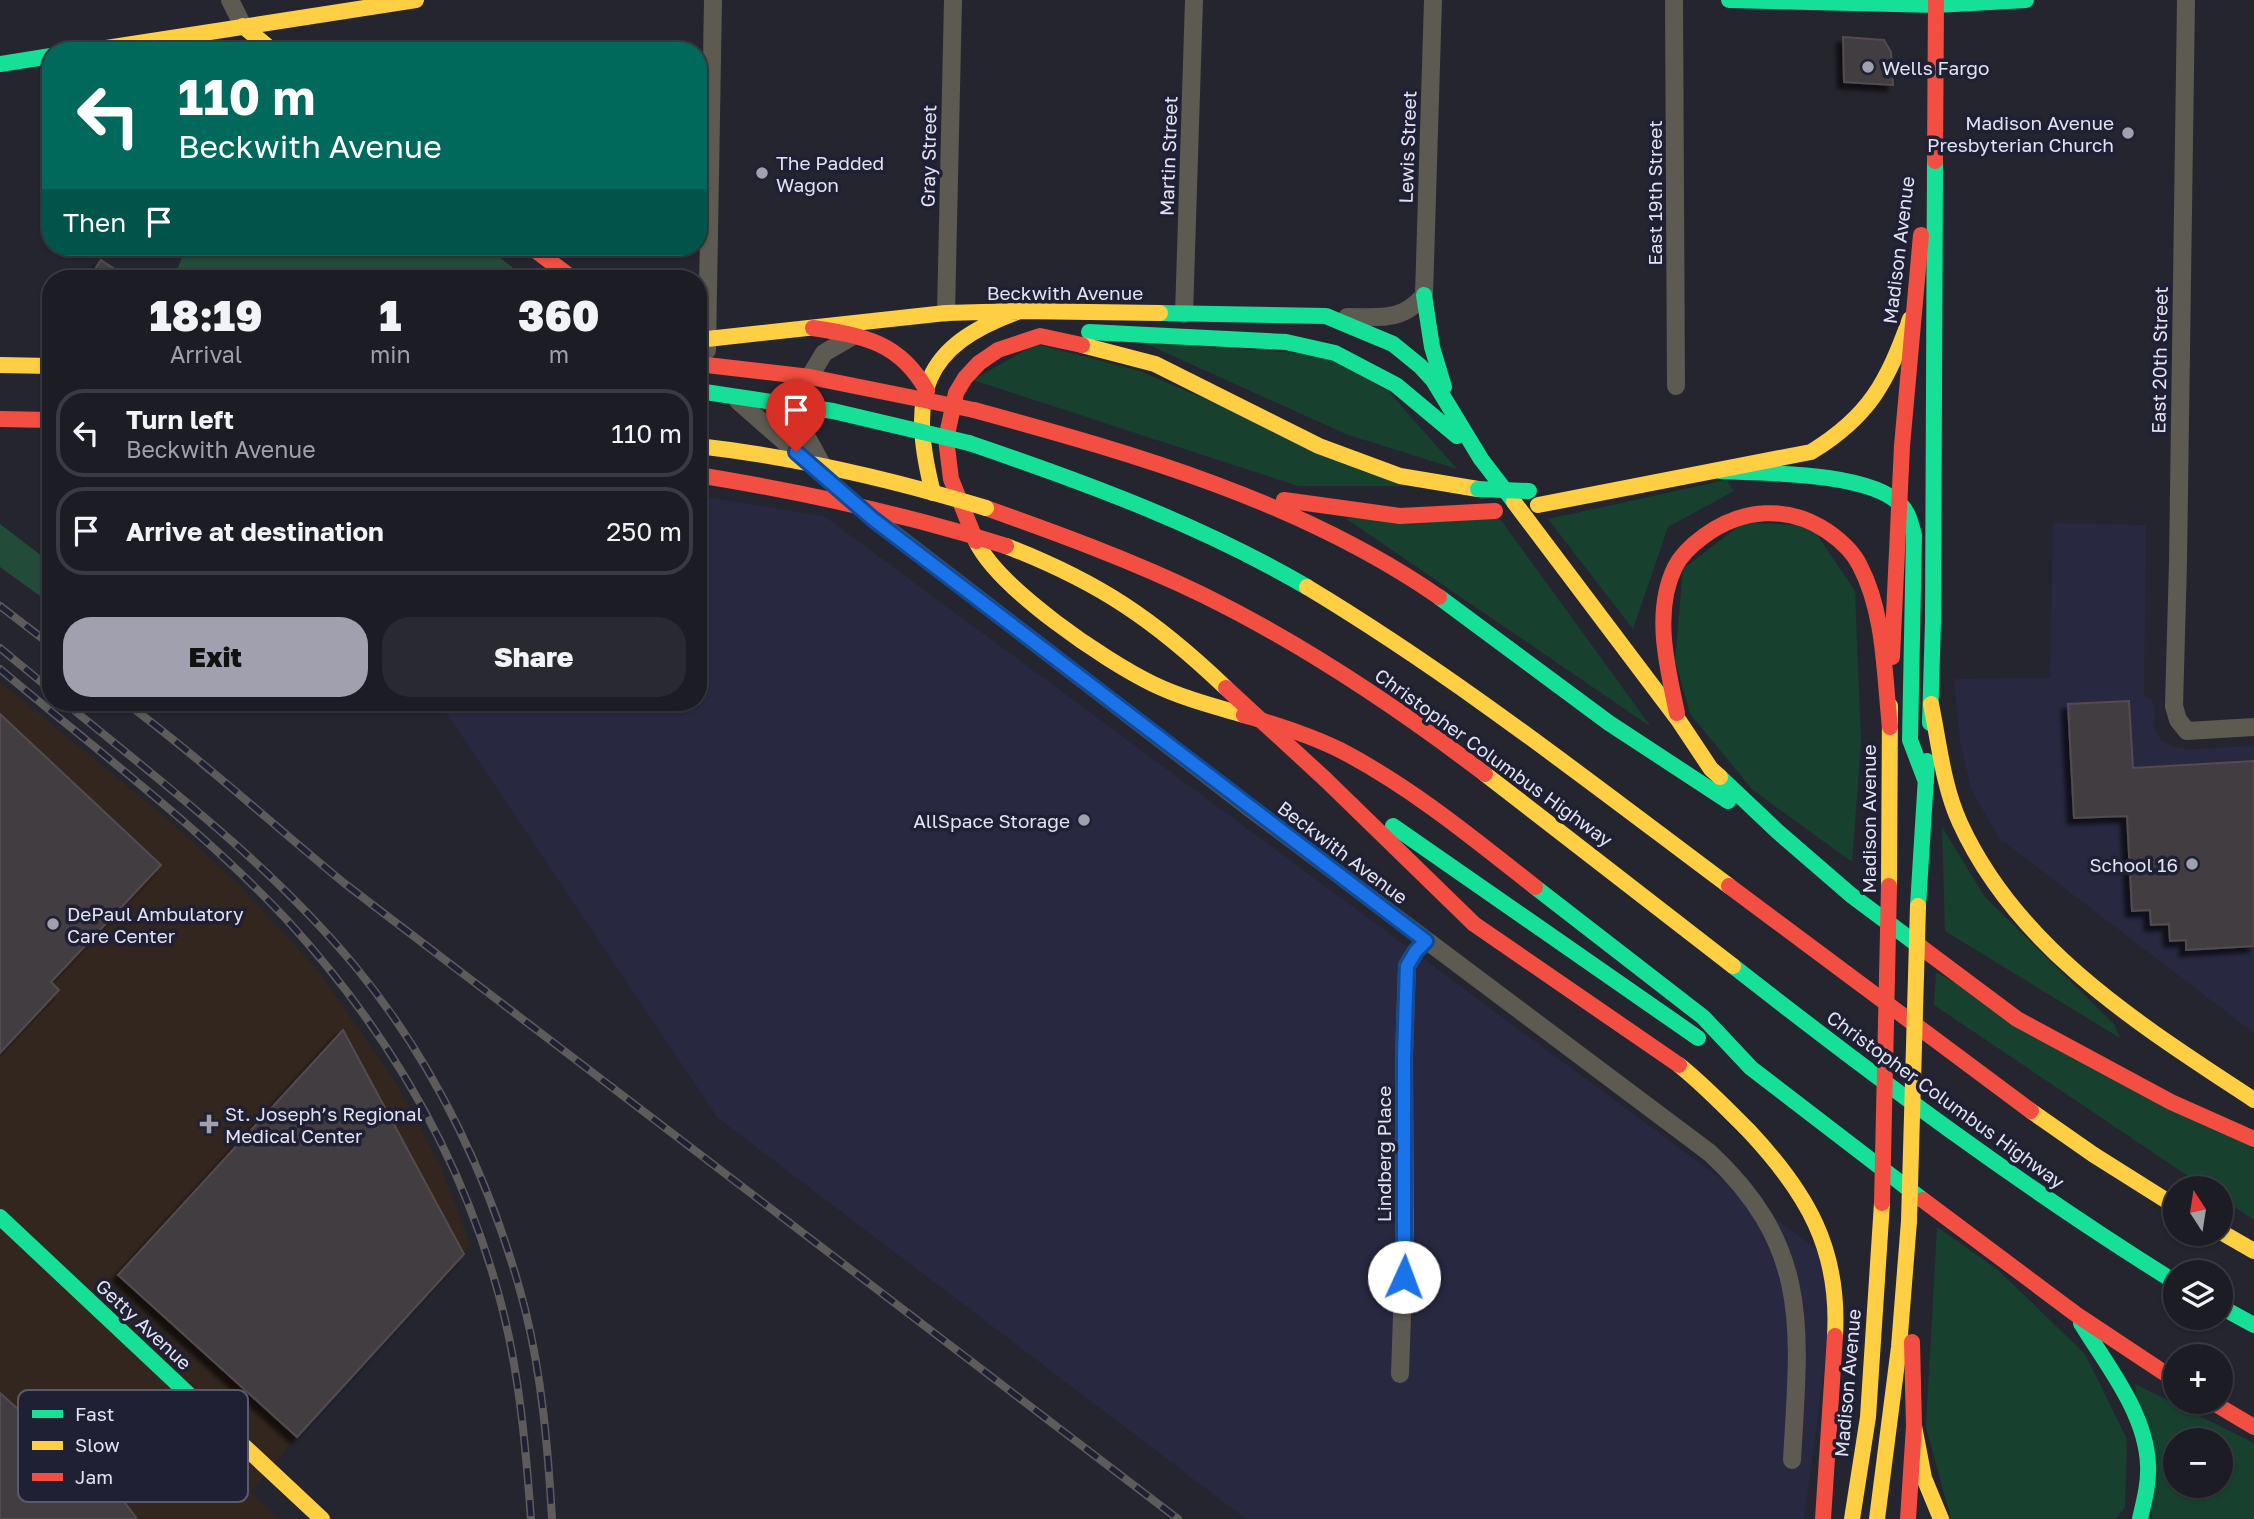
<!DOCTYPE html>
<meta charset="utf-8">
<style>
:root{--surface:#1c1c24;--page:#292931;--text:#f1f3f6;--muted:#a0a1a6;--line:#3a3a41;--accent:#a0a0ae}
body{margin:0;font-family:"Golos Text",sans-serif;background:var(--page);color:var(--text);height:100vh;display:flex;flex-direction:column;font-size:26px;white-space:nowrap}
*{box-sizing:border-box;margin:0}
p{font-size:23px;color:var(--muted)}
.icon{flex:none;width:38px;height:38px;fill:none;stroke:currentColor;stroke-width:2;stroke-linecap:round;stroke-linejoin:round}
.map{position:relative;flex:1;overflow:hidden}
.side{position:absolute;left:42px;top:270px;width:665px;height:441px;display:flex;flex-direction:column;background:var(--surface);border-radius:28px;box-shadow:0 2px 5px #0004,0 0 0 2px var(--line)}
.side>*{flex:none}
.hud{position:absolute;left:42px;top:42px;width:665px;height:214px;border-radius:28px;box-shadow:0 2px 5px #0004,0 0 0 2px var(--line);background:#00695c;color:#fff;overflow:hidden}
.needle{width:46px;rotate:348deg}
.buttons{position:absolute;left:2163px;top:1176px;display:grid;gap:14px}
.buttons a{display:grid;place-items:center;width:70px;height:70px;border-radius:50%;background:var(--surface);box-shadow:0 2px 5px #0004,0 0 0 2px var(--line);font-size:35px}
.pin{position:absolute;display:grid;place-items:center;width:60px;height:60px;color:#fff;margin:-72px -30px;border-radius:50% 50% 50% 0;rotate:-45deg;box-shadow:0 0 7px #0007}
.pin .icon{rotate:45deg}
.me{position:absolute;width:77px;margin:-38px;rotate:2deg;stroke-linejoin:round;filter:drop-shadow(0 0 5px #0008)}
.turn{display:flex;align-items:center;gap:24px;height:147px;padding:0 21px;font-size:32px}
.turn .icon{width:91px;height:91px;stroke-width:2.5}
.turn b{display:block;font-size:49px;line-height:60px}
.then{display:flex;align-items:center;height:66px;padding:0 21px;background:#0003;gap:14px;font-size:26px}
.eta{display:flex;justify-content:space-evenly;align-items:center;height:119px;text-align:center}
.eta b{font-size:42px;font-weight:800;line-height:49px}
.button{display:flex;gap:14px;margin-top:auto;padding:14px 21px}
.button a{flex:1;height:80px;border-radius:28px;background:var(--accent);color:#111;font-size:28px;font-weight:800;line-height:80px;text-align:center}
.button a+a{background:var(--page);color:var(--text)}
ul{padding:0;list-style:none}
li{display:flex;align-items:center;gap:21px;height:88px;margin:0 14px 10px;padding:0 7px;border:4px solid var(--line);border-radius:28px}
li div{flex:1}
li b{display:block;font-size:26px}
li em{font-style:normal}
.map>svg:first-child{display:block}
.built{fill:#282841}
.medical{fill:#33261e}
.green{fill:#18402e;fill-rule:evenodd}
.forest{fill:#224c39}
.building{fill:#433e41;stroke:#524c4f;stroke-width:2;filter:url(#shadow)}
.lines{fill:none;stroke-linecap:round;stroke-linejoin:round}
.street{stroke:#5d5a52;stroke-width:18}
.fast{stroke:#16e098;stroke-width:16}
.slow{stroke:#ffcf43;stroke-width:16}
.jam{stroke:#f24e42;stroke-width:16}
.rail-casing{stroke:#5e5c5b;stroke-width:8}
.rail{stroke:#202035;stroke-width:5;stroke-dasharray:16;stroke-linecap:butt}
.fast-bridge{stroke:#16e098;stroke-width:16}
.slow-bridge{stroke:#ffcf43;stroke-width:16}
.jam-bridge{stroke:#f24e42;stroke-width:16}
.route-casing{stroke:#114b97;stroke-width:18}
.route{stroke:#1a73e8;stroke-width:12}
.poi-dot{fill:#a0a0ae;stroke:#202035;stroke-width:2.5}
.labels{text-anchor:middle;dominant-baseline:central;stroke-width:7;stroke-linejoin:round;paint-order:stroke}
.poi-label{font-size:19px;fill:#e2e3f2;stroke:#202035;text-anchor:start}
.street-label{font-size:19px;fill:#e2e3f2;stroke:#202035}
.key{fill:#202035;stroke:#5a5a6e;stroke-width:2}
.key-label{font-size:19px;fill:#e2e3f2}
</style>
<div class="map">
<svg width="2254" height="1519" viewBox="0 0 2254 1519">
<defs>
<filter id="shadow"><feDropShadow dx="-6" dy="6" stdDeviation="2" flood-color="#0009"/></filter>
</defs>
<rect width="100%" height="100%" fill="#252530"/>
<!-- built -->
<path class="built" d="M698 496 824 516 1831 1260 1829 1332 1804 1519H1246L718 1118 439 702H698Z
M2053 523 2146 525 2144 695 2152 700 2155 710 2154 727 2160 739 2173 747 2191 749 2254 746V1033L1999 838 1971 789 1960 740 1954 679 2050 678Z"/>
<!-- medical -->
<path class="medical" d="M0 682 171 822 241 887 317 969 395 1081 441 1166 470 1245 297 1437 250 1492 279 1519H0Z"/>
<!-- green -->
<path class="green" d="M1142 342 1326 355 1388 391 1457 469 1346 434Z
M1036 344 1140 371 1408 486H1298L973 380Z
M1726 480 1734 491 1668 527 1633 629 1548 519Z
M1345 518 1500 519 1651 727Z
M1744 522 1811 526 1855 591 1861 743 1852 862 1753 790 1690 714 1675 660 1683 569Z
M1942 827 1985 897 2114 1024 2120 1038 1945 931Z
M1936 972 2254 1149V1220L2221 1198V1188H2206L1934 1005Z
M1937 1227 1997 1269 2085 1354 2127 1439 2125 1507 2116 1519H1951L1926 1427Z
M2135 1384 2254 1443V1519H2152ZM2175 1440H2221V1486H2175Z"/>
<!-- forest -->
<path class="forest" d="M186 247H486L526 278H174Z
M0 524 51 563V604L0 567Z"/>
<!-- building -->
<path class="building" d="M1843 37 1884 40 1891 52 1893 85 1844 82Z
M101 260 128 278H89Z
M2129 701 2133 768 2254 761V946L2186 950V940L2170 941 2169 924 2151 925 2150 910 2132 911 2127 816 2074 818 2068 704Z
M0 714 161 865 51 982 59 990 0 1053Z
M343 1030 464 1254 297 1437 118 1275Z
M0 1393 19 1410 31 1396 107 1464 97 1475 116 1491 137 1519H0Z"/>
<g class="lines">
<!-- street -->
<path class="street" d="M230 0 243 26
M1674 0 1676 386
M2186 0 2178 562 2174 706 2178 720 2187 731 2254 727
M946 313 953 0
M1184 314 1194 0
M1347 317C1378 317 1403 322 1424 295L1433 0
M707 350 713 0
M738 401 802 457
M824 468 803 430 801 391 824 353 853 336
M868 514 1250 808 1710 1153C1813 1249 1799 1332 1792 1460
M1400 1374 1405 1229 1404 1056 1407 966 1416 951 1426 941"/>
<!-- fast -->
<path class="fast" d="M1729 0 1936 5 2026 0
M0 64 51 56
M1424 295 1432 347 1444 387
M1160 313 1326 316
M1326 316 1393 344 1420 366 1433 380 1481 459 1514 502
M1089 332 1286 342 1335 353 1396 385 1457 436
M969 443C1084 482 1201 525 1307 587
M1720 471C1764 473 1870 472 1901 505 1909 513 1911 524 1914 535L1910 740 1926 782
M1439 597 1609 723 1728 801
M1930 723 1933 621 1935 161
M1720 777 1777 831 1851 895 1922 948
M1393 826 1698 1038
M1535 887 1703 1017 1751 1068 1923 1200
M1918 906 1927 761
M1733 966C1876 1078 2021 1186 2175 1282
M0 1217 200 1405
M2221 1307 2254 1325
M2081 1323C2107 1366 2146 1413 2148 1465 2149 1484 2144 1501 2140 1519"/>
<!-- slow -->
<path class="slow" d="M243 26 273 51
M87 51 416 0
M698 340 946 313 1020 311 1160 313
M1082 345 1155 364 1319 446 1400 476 1478 489
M0 365 51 366
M933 493C908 395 921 346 1020 311
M1514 502 1679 721 1711 769 1720 777
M1538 505 1811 452C1870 416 1887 382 1910 319
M976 541C998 588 1105 661 1153 684 1182 698 1213 706 1244 715
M1006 546C1099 582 1155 620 1226 688
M1307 587C1455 676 1591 783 1729 886
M1931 704C1939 743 1943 786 1960 823 2018 950 2142 1026 2254 1100
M1485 774 1733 966
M1889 886 1890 706
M1679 1065C1704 1085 1726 1108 1749 1131 1807 1193 1840 1249 1835 1336
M2031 1111 2094 1155 2175 1206
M2221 1232 2254 1251
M200 1405 322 1519
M1914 1426 1924 1478 1941 1519
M1852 1519 1868 1417 1882 1203
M1877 1519 1899 1347 1909 1221"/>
<!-- jam -->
<path class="jam" d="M1935 161 1936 0
M531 247 572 278
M813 328C864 336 900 342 927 391
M974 410C1135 454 1300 501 1439 597
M0 419 51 420
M1284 500 1400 516 1495 511
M986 508C1059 534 1133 561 1203 595 1303 644 1397 707 1485 774
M976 541 951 479 946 439 956 393 965 378 979 363 998 350 1040 336 1082 345
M1892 657 1902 446 1921 235
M1677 713C1667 666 1653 612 1675 567 1681 555 1693 544 1704 536 1742 508 1788 505 1827 531 1840 540 1853 551 1860 566 1885 614 1884 674 1890 727
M1244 715C1276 725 1310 735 1340 750 1411 787 1473 838 1535 887
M1325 779 1474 924 1679 1065
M1729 886 2031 1111
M1922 948 2017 1019 2171 1102 2254 1139
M1923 1200 2077 1315 2175 1380
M2212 1402 2254 1427
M1823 1519 1835 1336
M1908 1519 1914 1426 1912 1342"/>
<defs>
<path id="rail" d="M0 606 51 645
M0 648 51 690
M0 669C95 749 203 830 287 920 390 1033 467 1165 504 1315 520 1381 526 1451 531 1519
M64 702C164 784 271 865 354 965 436 1064 493 1185 525 1309 542 1377 548 1449 552 1519
M125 702C201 759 271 823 344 883L1178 1519"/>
</defs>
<!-- rail casing -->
<use href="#rail" class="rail-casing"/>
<!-- rail -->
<use href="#rail" class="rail"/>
<!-- fast-bridge -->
<path class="fast-bridge" d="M698 391 833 411 969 443
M1478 489 1529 491"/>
<!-- slow-bridge -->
<path class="slow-bridge" d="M698 446C796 457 891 479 986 508
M1909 1221 1918 906"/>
<!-- jam-bridge -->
<path class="jam-bridge" d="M698 364 810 377 974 410
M698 475C803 492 905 514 1006 546
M1226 688 1325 779
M1882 1203 1889 886"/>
</g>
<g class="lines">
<defs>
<path id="route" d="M796 452 873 519 1426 941 1416 951 1407 966 1404 1056V1277"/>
</defs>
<!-- route casing -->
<use href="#route" class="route-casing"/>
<!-- route -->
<use href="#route" class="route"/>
</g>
<!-- markers -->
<g class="poi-dot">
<circle cx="1868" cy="67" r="7"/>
<circle cx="2128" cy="133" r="7"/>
<circle cx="762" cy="173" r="7"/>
<circle cx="1084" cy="820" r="7"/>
<circle cx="2192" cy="864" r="7"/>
<circle cx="53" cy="924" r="7"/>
<path d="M205.5 1113.5h7v7h7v7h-7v7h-7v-7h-7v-7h7z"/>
</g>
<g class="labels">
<!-- poi labels -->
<g class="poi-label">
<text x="1882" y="67">Wells Fargo</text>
<text x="2114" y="122" text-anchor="end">Madison Avenue<tspan x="2114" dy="22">Presbyterian Church</tspan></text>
<text x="776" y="162">The Padded<tspan x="776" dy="22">Wagon</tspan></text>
<text x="1070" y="820" text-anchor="end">AllSpace Storage</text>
<text x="2178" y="864" text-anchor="end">School 16</text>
<text x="67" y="913">DePaul Ambulatory<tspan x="67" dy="22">Care Center</tspan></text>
<text x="225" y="1113">St. Joseph’s Regional<tspan x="225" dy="22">Medical Center</tspan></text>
</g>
<!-- street labels -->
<g class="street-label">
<text transform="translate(1407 147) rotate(-88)">Lewis Street</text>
<text transform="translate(928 156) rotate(-89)">Gray Street</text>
<text transform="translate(1168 156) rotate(-88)">Martin Street</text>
<text transform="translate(1654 193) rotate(-90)">East 19th Street</text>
<text transform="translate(1898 250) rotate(-83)">Madison Avenue</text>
<text x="1065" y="292">Beckwith Avenue</text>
<text transform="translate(2159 360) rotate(-89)">East 20th Street</text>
<text transform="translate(1494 757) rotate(36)">Christopher Columbus Highway</text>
<text transform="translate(1868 819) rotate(-90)">Madison Avenue</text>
<text transform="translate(1343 852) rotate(37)">Beckwith Avenue</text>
<text transform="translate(1946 1099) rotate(36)">Christopher Columbus Highway</text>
<text transform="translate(1383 1154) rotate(-90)">Lindberg Place</text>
<text transform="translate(144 1324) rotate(43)">Getty Avenue</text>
<text transform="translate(1847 1383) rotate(-85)">Madison Avenue</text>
</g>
</g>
<!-- legend -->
<rect x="18" y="1390" width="230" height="112" rx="10" class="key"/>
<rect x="32" y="1410" width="31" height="8" fill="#16e098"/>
<rect x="32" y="1441" width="31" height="9" fill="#ffcf43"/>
<rect x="32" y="1473" width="31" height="8" fill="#f24e42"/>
<g class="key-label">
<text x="75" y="1421">Fast</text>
<text x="75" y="1452">Slow</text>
<text x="75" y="1484">Jam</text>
</g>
</svg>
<div class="buttons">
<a><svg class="needle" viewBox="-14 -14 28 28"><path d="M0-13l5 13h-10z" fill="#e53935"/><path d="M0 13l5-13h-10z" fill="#a0a1a6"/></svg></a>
<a><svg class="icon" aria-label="layers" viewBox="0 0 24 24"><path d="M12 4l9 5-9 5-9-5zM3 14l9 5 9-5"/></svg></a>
<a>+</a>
<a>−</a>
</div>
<div class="pin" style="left:796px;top:452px;background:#d93025"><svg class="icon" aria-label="arrive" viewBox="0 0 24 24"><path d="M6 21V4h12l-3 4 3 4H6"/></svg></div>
<svg class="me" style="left:1404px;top:1277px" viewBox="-20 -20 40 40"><circle r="19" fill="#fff"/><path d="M0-13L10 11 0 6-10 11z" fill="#1a73e8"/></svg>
<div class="hud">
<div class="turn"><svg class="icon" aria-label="left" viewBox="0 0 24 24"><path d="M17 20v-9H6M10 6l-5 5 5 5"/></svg><div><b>110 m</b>Beckwith Avenue</div></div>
<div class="then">Then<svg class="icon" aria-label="arrive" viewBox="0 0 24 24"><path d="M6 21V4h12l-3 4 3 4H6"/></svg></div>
</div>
<section class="side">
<div class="eta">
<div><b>18:19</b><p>Arrival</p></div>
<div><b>1</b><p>min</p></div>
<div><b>360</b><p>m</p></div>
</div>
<ul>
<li><svg class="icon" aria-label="left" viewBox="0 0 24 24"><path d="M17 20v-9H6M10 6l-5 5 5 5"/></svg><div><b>Turn left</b><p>Beckwith Avenue</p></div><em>110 m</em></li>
<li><svg class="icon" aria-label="arrive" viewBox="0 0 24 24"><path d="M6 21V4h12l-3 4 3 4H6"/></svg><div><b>Arrive at destination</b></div><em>250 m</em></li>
</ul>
<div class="button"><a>Exit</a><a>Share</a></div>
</section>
</div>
